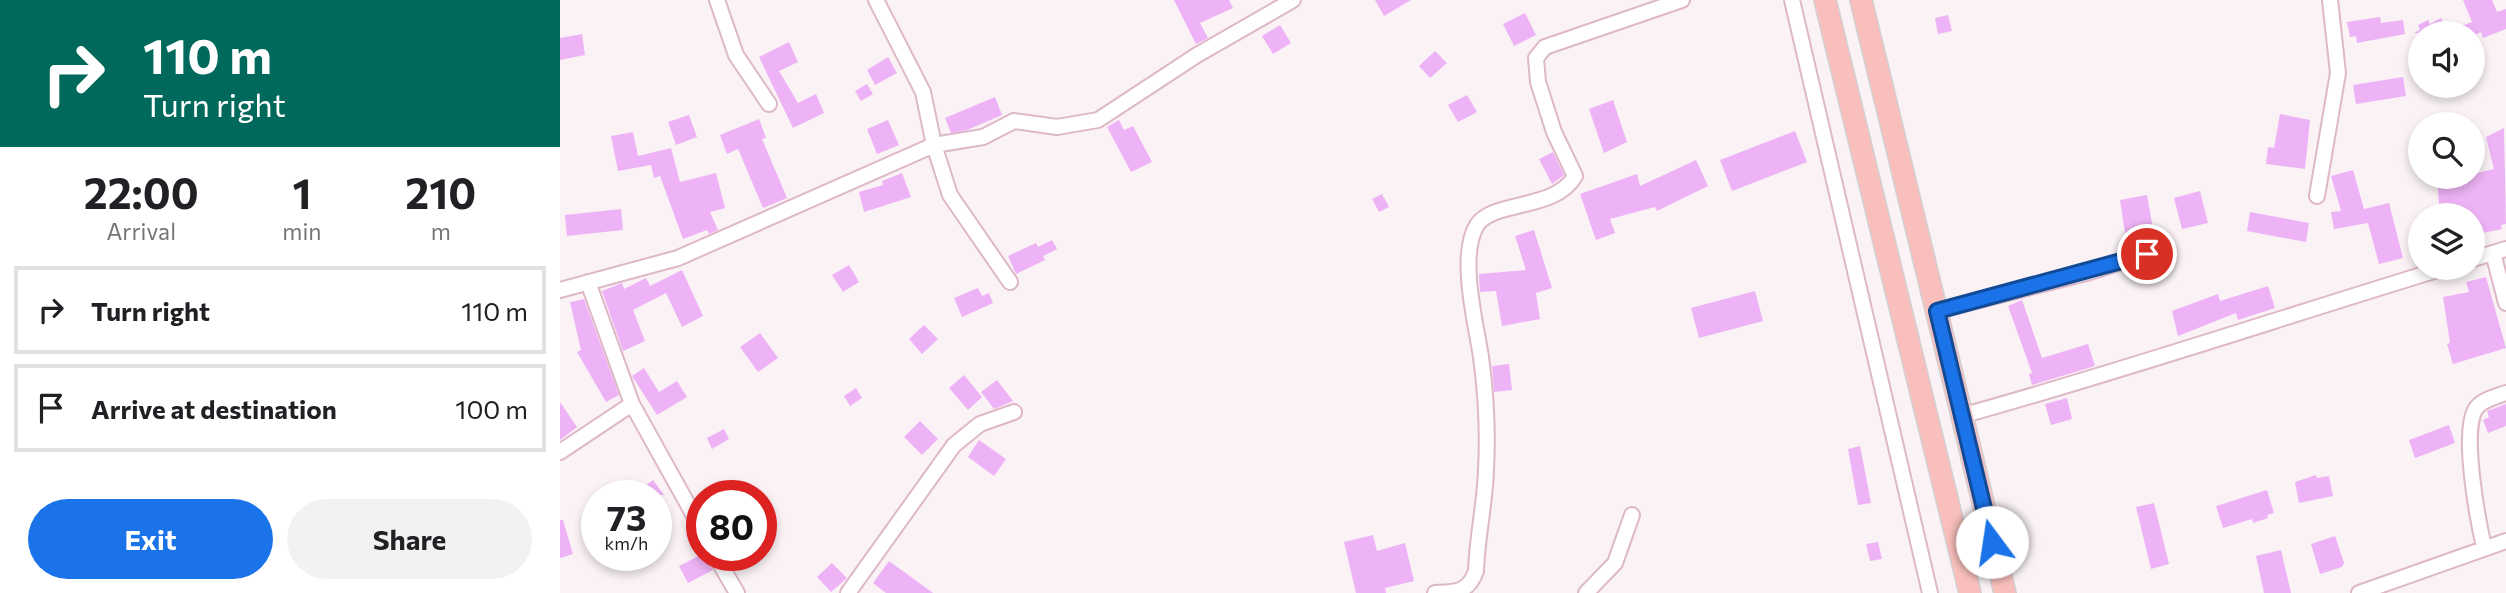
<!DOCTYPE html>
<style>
:root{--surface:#fff;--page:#f2f2f2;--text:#202124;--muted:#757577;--line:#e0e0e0;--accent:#1a73e8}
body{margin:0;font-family:Commissioner,sans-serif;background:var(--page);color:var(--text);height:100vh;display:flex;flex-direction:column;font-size:26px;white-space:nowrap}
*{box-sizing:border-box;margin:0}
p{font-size:23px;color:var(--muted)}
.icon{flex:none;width:38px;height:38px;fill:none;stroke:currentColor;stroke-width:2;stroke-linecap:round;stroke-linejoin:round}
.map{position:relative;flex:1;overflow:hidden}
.drawer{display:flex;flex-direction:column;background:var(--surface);width:560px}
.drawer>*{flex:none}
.guide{background:#00695c;color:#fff;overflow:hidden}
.tools{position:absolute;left:1848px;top:21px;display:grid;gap:14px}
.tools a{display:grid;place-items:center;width:77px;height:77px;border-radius:50%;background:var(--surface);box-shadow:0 4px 10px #0003;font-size:35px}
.speed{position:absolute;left:21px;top:480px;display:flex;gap:14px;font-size:35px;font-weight:700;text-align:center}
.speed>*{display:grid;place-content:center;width:91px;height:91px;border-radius:50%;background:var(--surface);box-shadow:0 4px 10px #0003;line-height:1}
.speed small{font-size:18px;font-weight:400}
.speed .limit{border:10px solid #d22;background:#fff;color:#111}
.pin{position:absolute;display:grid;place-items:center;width:60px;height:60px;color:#fff;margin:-30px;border:4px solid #fff;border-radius:50%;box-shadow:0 2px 7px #0007}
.me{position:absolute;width:77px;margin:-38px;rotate:346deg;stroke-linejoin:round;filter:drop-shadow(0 0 5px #0008)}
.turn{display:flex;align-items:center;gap:24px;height:147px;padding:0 28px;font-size:32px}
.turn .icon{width:91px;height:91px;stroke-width:2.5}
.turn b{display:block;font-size:49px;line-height:60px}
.eta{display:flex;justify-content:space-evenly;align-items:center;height:119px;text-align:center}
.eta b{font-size:42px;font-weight:700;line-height:49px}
.button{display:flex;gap:14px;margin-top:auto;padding:14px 28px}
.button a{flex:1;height:80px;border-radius:42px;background:var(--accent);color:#fff;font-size:28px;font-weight:700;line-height:80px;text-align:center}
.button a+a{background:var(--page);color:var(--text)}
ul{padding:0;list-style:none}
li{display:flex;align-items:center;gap:21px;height:88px;margin:0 14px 10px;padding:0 14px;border:4px solid var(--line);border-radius:0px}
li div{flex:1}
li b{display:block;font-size:26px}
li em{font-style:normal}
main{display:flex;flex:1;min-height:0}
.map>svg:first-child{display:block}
.building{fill:#eeb3f6}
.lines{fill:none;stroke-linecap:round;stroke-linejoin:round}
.minor-casing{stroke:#deb8c7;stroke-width:18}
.highway-casing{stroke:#d4d0d2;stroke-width:24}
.minor{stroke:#fff;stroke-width:14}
.highway{stroke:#f9bfbc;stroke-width:21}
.route-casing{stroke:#114b97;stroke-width:18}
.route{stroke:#1a73e8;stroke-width:12}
</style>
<main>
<section class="drawer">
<div class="guide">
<div class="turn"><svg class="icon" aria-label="right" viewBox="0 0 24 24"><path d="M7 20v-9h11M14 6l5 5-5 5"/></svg><div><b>110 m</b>Turn right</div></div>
</div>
<div class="eta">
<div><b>22:00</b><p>Arrival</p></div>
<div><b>1</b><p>min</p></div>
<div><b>210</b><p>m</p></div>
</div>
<ul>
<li><svg class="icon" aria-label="right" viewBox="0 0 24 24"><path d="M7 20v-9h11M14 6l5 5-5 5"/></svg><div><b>Turn right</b></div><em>110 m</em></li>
<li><svg class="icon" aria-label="arrive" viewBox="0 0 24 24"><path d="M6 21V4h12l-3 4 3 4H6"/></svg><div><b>Arrive at destination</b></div><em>100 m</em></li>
</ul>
<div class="button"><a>Exit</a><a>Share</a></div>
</section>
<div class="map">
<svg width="1946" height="593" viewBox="0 0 1946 593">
<rect width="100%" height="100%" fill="#faf2f5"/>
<!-- building -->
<path class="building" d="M614 0H669L673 8 640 23 648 38 636 44Z
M815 0H851L824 16Z
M1903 0H1932L1937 12 1946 9V29L1923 38 1921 32 1913 36V33H1854L1860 30 1858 25 1868 20 1870 24 1881 18 1888 31 1912 22Z
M965 13 976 35 954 46 943 24Z
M1388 15 1392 31 1378 34 1375 18Z
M1820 17 1821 23 1843 20 1845 34 1797 43 1796 36 1790 37 1787 22Z
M720 25 731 43 713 54 702 36Z
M22 34 25 55 0 60V38Z
M229 42 238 62 219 71 238 103 256 94 264 113 233 128 199 57Z
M875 51 887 63 870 78 859 66Z
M328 57 337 73 315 85 307 70Z
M1843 77 1846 96 1796 104 1793 85Z
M307 84 313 94 301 101 295 91Z
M907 95 917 112 898 122 888 105Z
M435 97 442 115 407 130 391 133 385 118Z
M1053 100 1067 142 1044 153 1029 109Z
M1720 114 1750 120 1745 169 1706 164 1708 147 1714 148Z
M129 115 137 137 116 145 108 122Z
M199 119 206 138 202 139 227 198 203 208 178 149 167 154 160 135Z
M328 120 339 145 317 154 307 129Z
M559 120 564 130 573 126 592 162 571 172 547 127Z
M1944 128 1946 224 1941 225 1942 229 1918 234 1914 215H1880L1877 181 1911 178 1913 174 1934 169 1926 137Z
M1235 131 1247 162 1172 191 1160 160Z
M73 132 78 156 111 148 120 182 156 173 165 208 150 212 158 230 149 234 147 230 123 239 100 176 94 178 91 165 58 171 51 136Z
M993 152 1004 175 992 184 979 159Z
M1136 160 1148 186 1097 211 1095 207 1050 219 1055 233 1036 240 1020 194 1077 174 1080 186Z
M1793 170 1804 209 1829 203 1843 258 1819 264 1808 223 1774 229 1771 212 1781 211 1771 176Z
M342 173 351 197 304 212 299 192 323 185 322 181Z
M1640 191 1648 223 1622 229 1614 198Z
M822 194 829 207 819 212 812 199Z
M1587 195 1594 234 1566 239 1560 200Z
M61 209 63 230 7 236 5 215Z
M1690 212 1749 223 1746 242 1687 231Z
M974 230 992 288 976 293 980 319 942 326 936 291 920 292 919 274 966 270 955 236Z
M492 240 497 249 483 256 485 260 456 274 448 256 476 243 478 247Z
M289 265 299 282 283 292 272 275Z
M122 270 143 316 122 327 106 293 73 310 85 341 63 351 42 291 62 283 64 289 86 278 90 286Z
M1926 277 1946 348 1893 364 1887 344 1890 343 1883 297 1909 292 1906 282Z
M1708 286 1715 308 1678 320 1676 313 1618 336 1612 311 1658 294 1660 301Z
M418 288 422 296 429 293 433 303 402 317 394 298Z
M1195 291 1203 321 1139 338 1131 308Z
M24 299 59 395 46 402 17 352 21 350 10 302Z
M1462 300 1482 358 1528 344 1535 366 1472 385 1469 374 1472 373 1448 306Z
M364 325 378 339 362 354 349 339Z
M200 333 218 358 198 372 180 347Z
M949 364 952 390 934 392 932 366Z
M84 368 99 392 117 381 127 397 97 415 72 376Z
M404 375 422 397 408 410 389 388Z
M437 380 453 401 434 409 421 392Z
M296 388 302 398 290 406 284 396Z
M1507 398 1512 419 1491 425 1485 404Z
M0 402 17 427 0 440Z
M1946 404V426L1928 433 1923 420 1929 417 1927 411Z
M360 421 378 439 362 455 344 437Z
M1889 425 1895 443 1855 458 1849 440Z
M164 429 169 439 152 449 147 438Z
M419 440 446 459 434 476 408 457Z
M1300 446 1311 503 1298 505 1288 449Z
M1756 475 1757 478 1769 476 1773 496 1739 503 1735 482Z
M93 480 104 495H73Z
M1707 490 1714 513 1707 515 1708 518 1693 523 1692 519 1663 528 1656 506Z
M1594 503 1609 564 1591 569 1576 507Z
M0 520H3L13 554 0 558Z
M813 535 817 551 845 543 854 581 825 588 826 593H796L784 542Z
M1775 536 1784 563 1782 567 1760 574 1751 544Z
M1318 542 1322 559 1310 561 1306 544Z
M1721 550 1731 593H1704L1696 556Z
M142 554 153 570 128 583 119 566Z
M329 561 373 593H326L313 583Z
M272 563 287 578 271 592 257 577Z"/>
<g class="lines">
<defs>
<path id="minor" d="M157 0 176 55 209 104
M316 0 363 92 374 145 390 195 450 282
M1232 0 1370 593
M1757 196 1778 73 1770 0
M1933 253 1946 303
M1913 259 1946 249
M28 282 72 404 142 530
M0 290 118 258 374 145 423 137 454 121 497 127 538 120 637 55 733 0
M1377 311 1530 272 1587 254
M1401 416C1563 371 1723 317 1884 268
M0 452 72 404
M1924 547C1918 521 1900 427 1917 407 1923 400 1937 396 1946 393
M155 555 177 593
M288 593 394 445 420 424 454 412
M875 593C896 592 908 593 916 571 917 537 925 504 926 470 928 433 926 394 921 357 916 324 898 255 917 225 933 200 995 211 1015 176L994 132 978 82 976 58 985 47 1122 0
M1026 593 1055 563 1072 515
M1799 593 1946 541"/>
<path id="highway" d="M1265 0 1410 593
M1301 0 1445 593"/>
</defs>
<!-- minor casing -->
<use href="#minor" class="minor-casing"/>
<!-- highway casing -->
<use href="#highway" class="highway-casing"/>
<!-- minor -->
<use href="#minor" class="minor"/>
<!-- highway -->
<use href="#highway" class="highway"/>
</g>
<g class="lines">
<defs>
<path id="route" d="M1432 542 1377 311 1587 254"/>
</defs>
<!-- route casing -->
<use href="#route" class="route-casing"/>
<!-- route -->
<use href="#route" class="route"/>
</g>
</svg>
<div class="tools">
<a><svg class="icon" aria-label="sound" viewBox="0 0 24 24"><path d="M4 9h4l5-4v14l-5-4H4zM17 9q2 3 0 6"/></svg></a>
<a><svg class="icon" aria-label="search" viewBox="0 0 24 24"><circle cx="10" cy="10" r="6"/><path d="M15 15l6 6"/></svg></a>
<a><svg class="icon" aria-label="layers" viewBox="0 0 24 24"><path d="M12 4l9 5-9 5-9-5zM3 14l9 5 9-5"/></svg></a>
</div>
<div class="speed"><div>73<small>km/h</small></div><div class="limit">80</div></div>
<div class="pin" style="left:1587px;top:254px;background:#d93025"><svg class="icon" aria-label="arrive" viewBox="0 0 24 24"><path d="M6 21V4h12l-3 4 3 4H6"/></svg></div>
<svg class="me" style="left:1432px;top:542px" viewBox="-20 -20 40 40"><circle r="19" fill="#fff"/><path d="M0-13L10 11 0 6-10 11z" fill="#1a73e8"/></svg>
</div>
</main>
